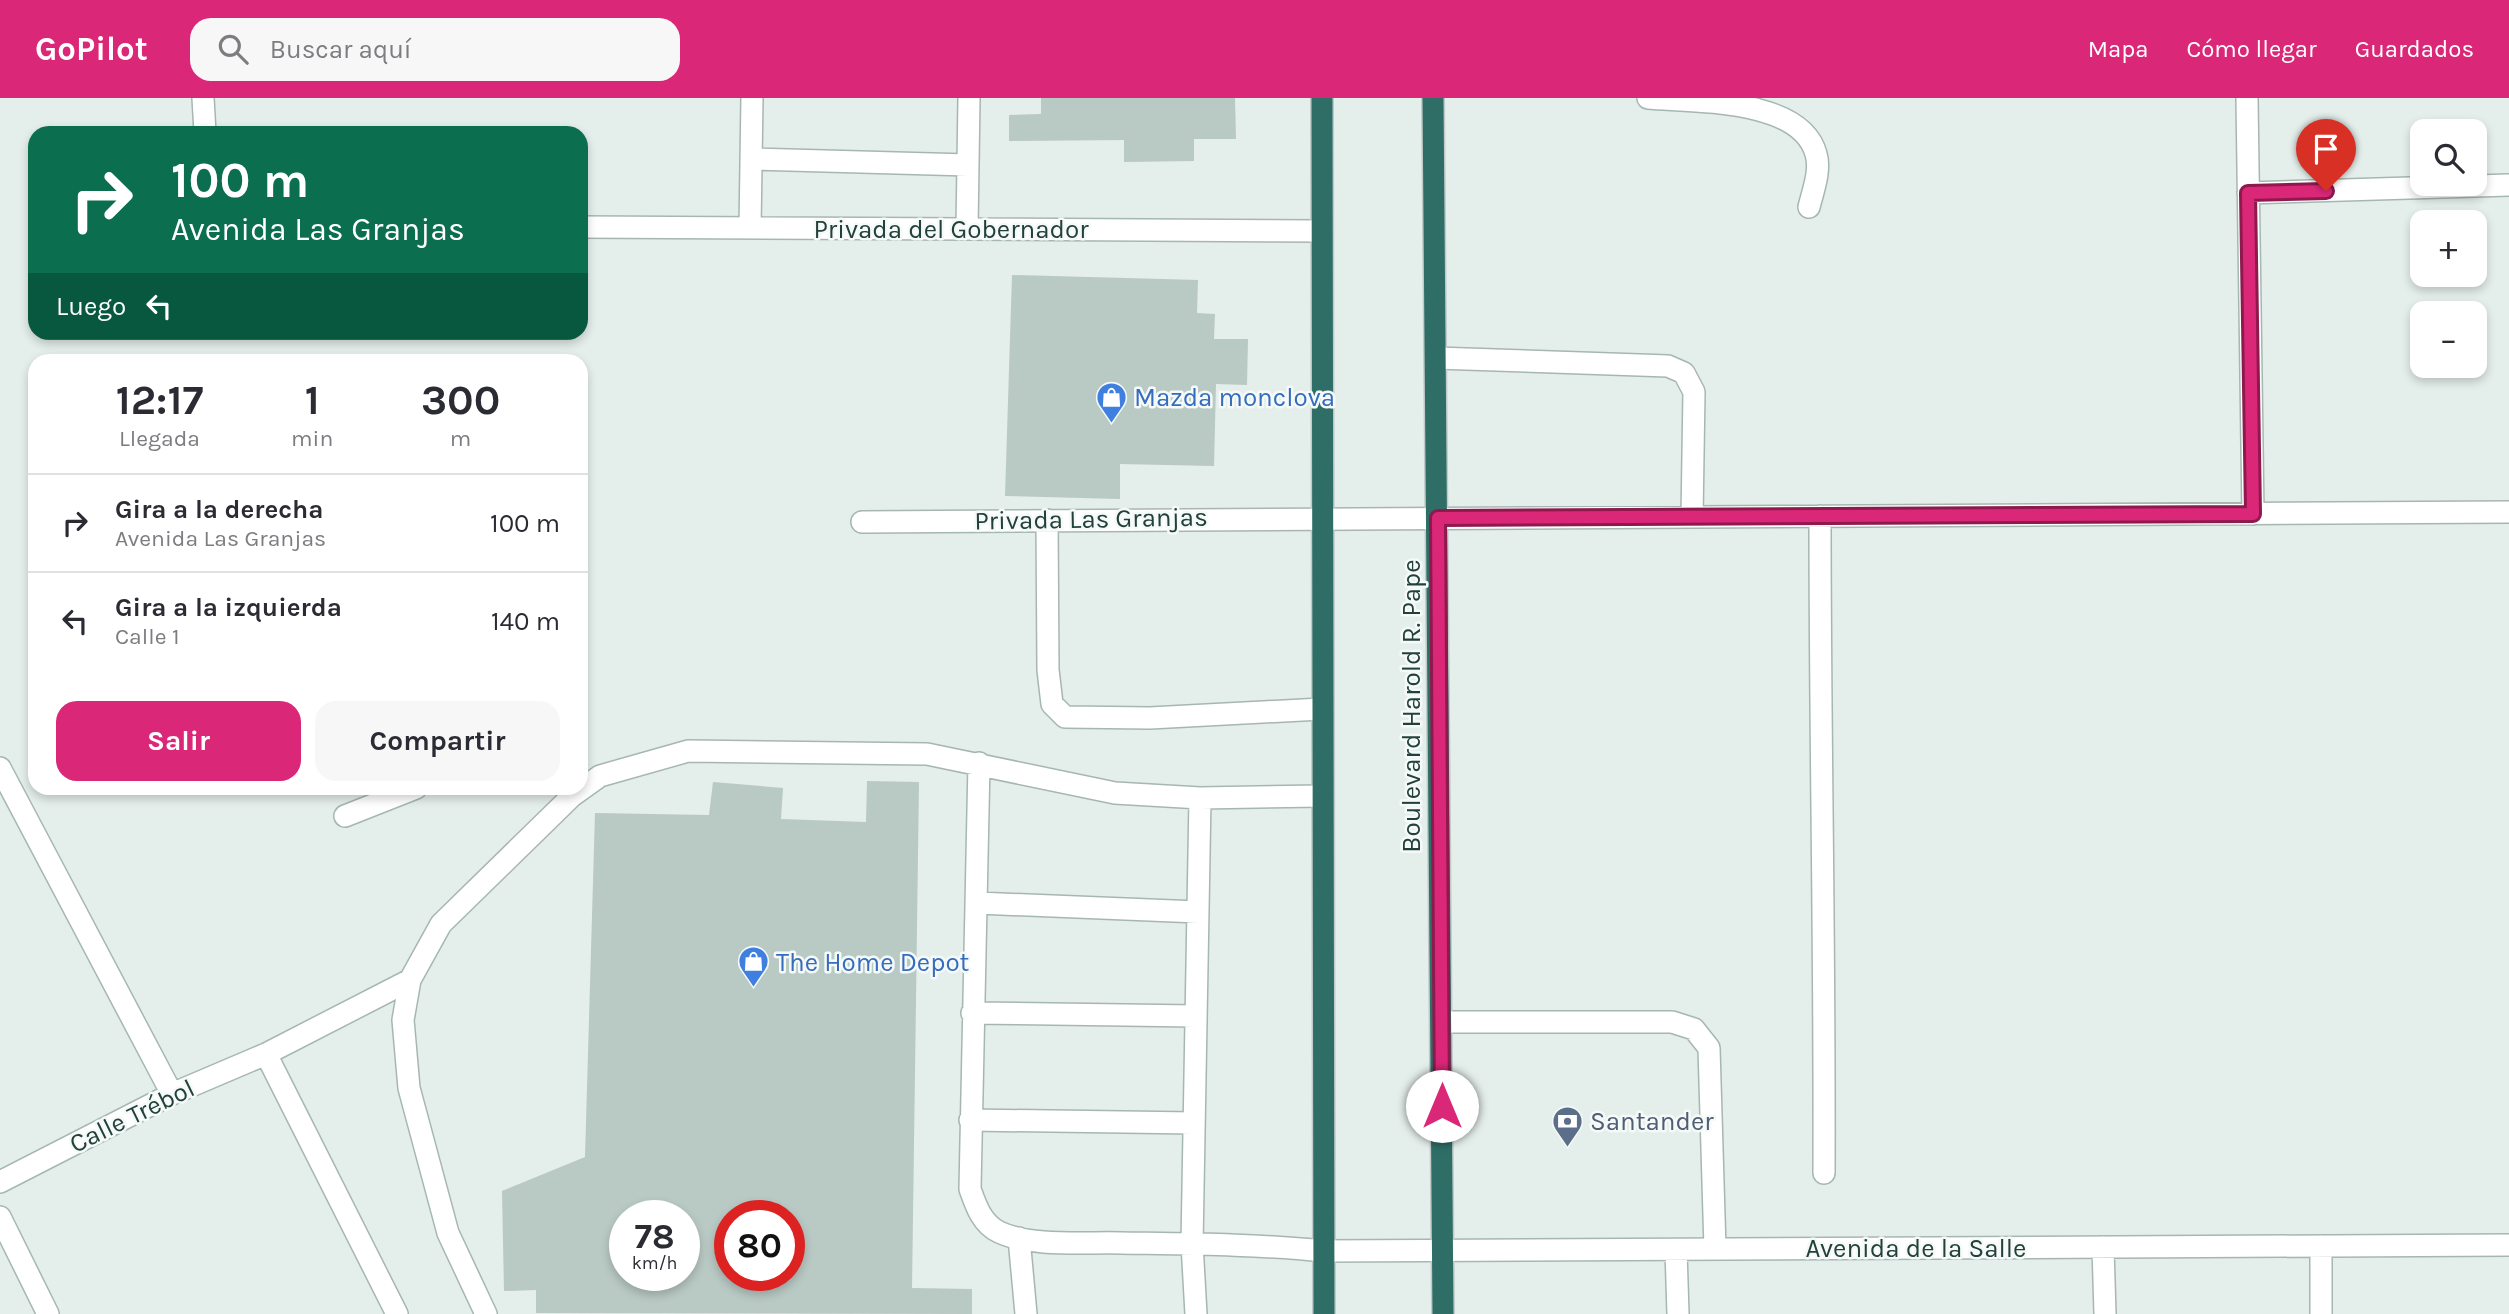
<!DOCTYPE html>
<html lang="es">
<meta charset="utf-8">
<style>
:root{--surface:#fff;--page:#f7f7f7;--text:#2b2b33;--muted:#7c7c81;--line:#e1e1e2;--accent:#db2777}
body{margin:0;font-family:Karla,sans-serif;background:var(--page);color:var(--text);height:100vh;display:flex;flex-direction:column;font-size:26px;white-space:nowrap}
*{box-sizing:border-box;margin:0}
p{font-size:23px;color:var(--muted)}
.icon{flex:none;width:38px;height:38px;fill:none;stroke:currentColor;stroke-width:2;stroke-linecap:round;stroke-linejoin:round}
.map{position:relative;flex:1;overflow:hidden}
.drawer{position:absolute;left:28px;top:256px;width:560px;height:441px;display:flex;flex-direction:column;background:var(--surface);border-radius:21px;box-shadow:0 4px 10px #0003}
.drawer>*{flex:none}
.hud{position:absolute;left:28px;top:28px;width:560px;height:214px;border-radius:21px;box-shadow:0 4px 10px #0003;background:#0b6e4f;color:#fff;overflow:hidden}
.fabs{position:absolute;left:2410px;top:21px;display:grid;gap:14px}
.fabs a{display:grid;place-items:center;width:77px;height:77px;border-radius:14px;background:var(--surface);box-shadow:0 4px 10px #0003;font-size:35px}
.speed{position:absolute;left:609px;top:1102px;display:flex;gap:14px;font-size:35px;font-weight:700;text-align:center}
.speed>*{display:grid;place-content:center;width:91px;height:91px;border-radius:50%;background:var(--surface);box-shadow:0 4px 10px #0003;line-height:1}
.speed small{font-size:18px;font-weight:400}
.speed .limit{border:10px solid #d22;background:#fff;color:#111}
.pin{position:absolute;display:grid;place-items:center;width:60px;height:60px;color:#fff;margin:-72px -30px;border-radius:50% 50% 50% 0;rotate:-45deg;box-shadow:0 0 7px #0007}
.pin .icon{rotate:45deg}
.me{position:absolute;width:77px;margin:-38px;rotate:0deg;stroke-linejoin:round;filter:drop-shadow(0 0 5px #0008)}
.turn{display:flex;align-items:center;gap:24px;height:147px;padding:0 28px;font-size:32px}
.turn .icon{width:91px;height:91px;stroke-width:2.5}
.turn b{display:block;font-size:49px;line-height:60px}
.then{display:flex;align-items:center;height:66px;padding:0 28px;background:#0003;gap:14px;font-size:26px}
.eta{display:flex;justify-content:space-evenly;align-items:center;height:119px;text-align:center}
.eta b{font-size:42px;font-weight:700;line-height:49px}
.cta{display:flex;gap:14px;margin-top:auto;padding:14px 28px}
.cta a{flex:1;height:80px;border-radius:21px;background:var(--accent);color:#fff;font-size:28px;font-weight:700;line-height:80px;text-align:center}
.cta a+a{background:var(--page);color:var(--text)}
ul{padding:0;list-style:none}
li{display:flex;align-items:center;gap:21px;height:98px;padding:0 28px;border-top:2px solid var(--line)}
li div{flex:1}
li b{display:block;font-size:26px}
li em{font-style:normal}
header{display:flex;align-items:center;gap:42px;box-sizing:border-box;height:98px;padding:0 35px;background:var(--accent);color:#fff}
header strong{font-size:33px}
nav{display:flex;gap:38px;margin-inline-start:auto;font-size:24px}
.search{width:490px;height:63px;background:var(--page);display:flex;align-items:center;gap:18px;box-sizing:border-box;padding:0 24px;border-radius:21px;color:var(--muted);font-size:26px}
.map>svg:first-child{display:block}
.building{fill:#b9c9c4;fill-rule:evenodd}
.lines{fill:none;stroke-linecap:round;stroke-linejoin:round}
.minor-casing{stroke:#a6b7b2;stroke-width:24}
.highway-casing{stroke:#c1cac8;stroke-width:24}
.minor{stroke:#fff;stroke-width:21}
.highway{stroke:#2e6e66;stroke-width:21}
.route-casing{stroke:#8e194d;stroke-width:18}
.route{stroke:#db2777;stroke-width:12}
.labels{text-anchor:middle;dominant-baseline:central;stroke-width:5;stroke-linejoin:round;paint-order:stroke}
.street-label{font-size:26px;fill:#23413b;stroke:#f5faf8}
.shop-label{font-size:26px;fill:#366cbe;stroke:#f5faf8;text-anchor:start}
.service-label{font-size:26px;fill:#4e5e75;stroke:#f5faf8;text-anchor:start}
</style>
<header>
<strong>GoPilot</strong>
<div class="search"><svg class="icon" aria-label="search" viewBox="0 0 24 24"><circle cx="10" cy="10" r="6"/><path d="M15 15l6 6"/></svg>Buscar aquí</div>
<nav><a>Mapa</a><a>Cómo llegar</a><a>Guardados</a></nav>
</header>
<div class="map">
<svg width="2509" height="1216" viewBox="0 0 2509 1216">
<rect width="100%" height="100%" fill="#e4eeea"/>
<!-- building -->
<path class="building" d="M1041 0H1235L1236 41H1194V63L1124 64V42L1009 43V17L1041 16Z
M1012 177 1198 182 1197 215 1215 216 1214 241H1248L1247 287 1216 286 1214 368 1120 366V401L1005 398Z
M867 683 919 684 912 1190 972 1191V1216L536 1215V1192L504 1193 502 1093 585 1059 595 715 709 717 713 684 783 690 781 721 866 724ZM625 1118H684V1178H625ZM730 1118H789V1178H730Z"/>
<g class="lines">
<defs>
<path id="minor" d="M203 0 205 35
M1648 0C1694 4 1801 0 1816 56 1821 72 1813 93 1809 109
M2247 0 2253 416
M751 61 968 67
M2248 95 2509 87
M581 129 1321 133
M750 130 752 0
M967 131 969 0
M1436 260 1668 268 1684 275 1694 294 1692 419
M1820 418C1820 637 1825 856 1824 1075
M1047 422 1048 572 1052 606 1065 619 1150 620 1321 611
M862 424 2509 414
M979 665 970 1091C976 1108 982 1126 999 1134 1030 1149 1086 1144 1121 1145 1189 1146 1256 1146 1323 1153L2509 1147
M0 670 172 996
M345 718 416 690
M978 805 1198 814
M972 915 1196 918
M1442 924H1672L1694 931 1709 950 1715 1151
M266 956 397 1216
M970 1022 1194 1025
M0 1084 172 996 266 956 410 882
M0 1119 48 1216
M1019 1140 1026 1216
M2321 1148V1216
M2103 1149 2105 1216
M1676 1152 1678 1216
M486 1216 448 1135 409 990 403 922 410 882 441 826 572 698 600 678 688 653 927 656 1115 695 1200 700 1321 698
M1196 1216 1192 1146 1200 700"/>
<path id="highway" d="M1322 0 1324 1216
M1433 0 1443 1216"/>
</defs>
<!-- minor casing -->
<use href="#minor" class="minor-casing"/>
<!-- highway casing -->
<use href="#highway" class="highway-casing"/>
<!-- minor -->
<use href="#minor" class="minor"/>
<!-- highway -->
<use href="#highway" class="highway"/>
</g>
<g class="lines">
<defs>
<path id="route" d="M1442 1008 1438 420 2253 416 2248 95 2326 93"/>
</defs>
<!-- route casing -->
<use href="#route" class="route-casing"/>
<!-- route -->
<use href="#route" class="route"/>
</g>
<!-- icons -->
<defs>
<symbol id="shop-pin" viewBox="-11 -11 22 30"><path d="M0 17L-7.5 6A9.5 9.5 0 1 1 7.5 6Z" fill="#3f7fe0" stroke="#f5faf8"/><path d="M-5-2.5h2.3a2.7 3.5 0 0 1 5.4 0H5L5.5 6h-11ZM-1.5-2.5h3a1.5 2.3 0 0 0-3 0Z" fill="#fff"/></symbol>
<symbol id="bank-pin" viewBox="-11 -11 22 30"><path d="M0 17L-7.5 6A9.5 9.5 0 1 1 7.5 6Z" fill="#5c6f8a" stroke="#f5faf8"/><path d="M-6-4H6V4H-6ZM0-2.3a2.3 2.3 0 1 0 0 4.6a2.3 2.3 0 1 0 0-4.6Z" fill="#fff"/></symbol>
</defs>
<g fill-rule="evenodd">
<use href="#shop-pin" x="1094" y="282" width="35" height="47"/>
<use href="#shop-pin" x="736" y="846" width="35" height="47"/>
<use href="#bank-pin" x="1550" y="1006" width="35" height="47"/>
</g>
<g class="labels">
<!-- street labels -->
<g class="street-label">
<text x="951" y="131">Privada del Gobernador</text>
<text transform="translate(1091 421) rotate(-1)">Privada Las Granjas</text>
<text transform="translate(1411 608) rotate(-90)">Boulevard Harold R. Pape</text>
<text transform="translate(132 1018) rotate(-26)">Calle Trébol</text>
<text x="1916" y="1150">Avenida de la Salle</text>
</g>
<!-- shop labels -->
<g class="shop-label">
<text x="1134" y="299">Mazda monclova</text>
<text x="776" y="864">The Home Depot</text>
</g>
<!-- service labels -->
<g class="service-label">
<text x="1590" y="1023">Santander</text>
</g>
</g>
</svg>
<div class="fabs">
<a><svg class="icon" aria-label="search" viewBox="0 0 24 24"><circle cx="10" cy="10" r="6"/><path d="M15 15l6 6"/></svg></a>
<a>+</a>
<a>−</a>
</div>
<div class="speed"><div>78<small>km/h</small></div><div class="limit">80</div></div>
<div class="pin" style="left:2326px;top:93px;background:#d93025"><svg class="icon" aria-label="arrive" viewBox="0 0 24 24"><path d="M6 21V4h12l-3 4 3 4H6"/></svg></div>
<svg class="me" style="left:1442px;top:1008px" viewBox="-20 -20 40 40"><circle r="19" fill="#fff"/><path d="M0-13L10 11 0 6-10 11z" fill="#db2777"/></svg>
<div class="hud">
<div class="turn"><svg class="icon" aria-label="right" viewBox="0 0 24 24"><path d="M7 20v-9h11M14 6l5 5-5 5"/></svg><div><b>100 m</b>Avenida Las Granjas</div></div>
<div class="then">Luego<svg class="icon" aria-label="left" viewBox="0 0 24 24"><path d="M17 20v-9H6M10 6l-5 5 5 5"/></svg></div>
</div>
<section class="drawer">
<div class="eta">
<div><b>12:17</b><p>Llegada</p></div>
<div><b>1</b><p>min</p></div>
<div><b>300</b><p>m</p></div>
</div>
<ul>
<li><svg class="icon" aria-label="right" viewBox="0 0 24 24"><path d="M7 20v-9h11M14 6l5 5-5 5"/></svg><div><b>Gira a la derecha</b><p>Avenida Las Granjas</p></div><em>100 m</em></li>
<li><svg class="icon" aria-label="left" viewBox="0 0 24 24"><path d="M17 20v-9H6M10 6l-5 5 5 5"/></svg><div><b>Gira a la izquierda</b><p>Calle 1</p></div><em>140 m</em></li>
</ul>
<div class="cta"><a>Salir</a><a>Compartir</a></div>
</section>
</div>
